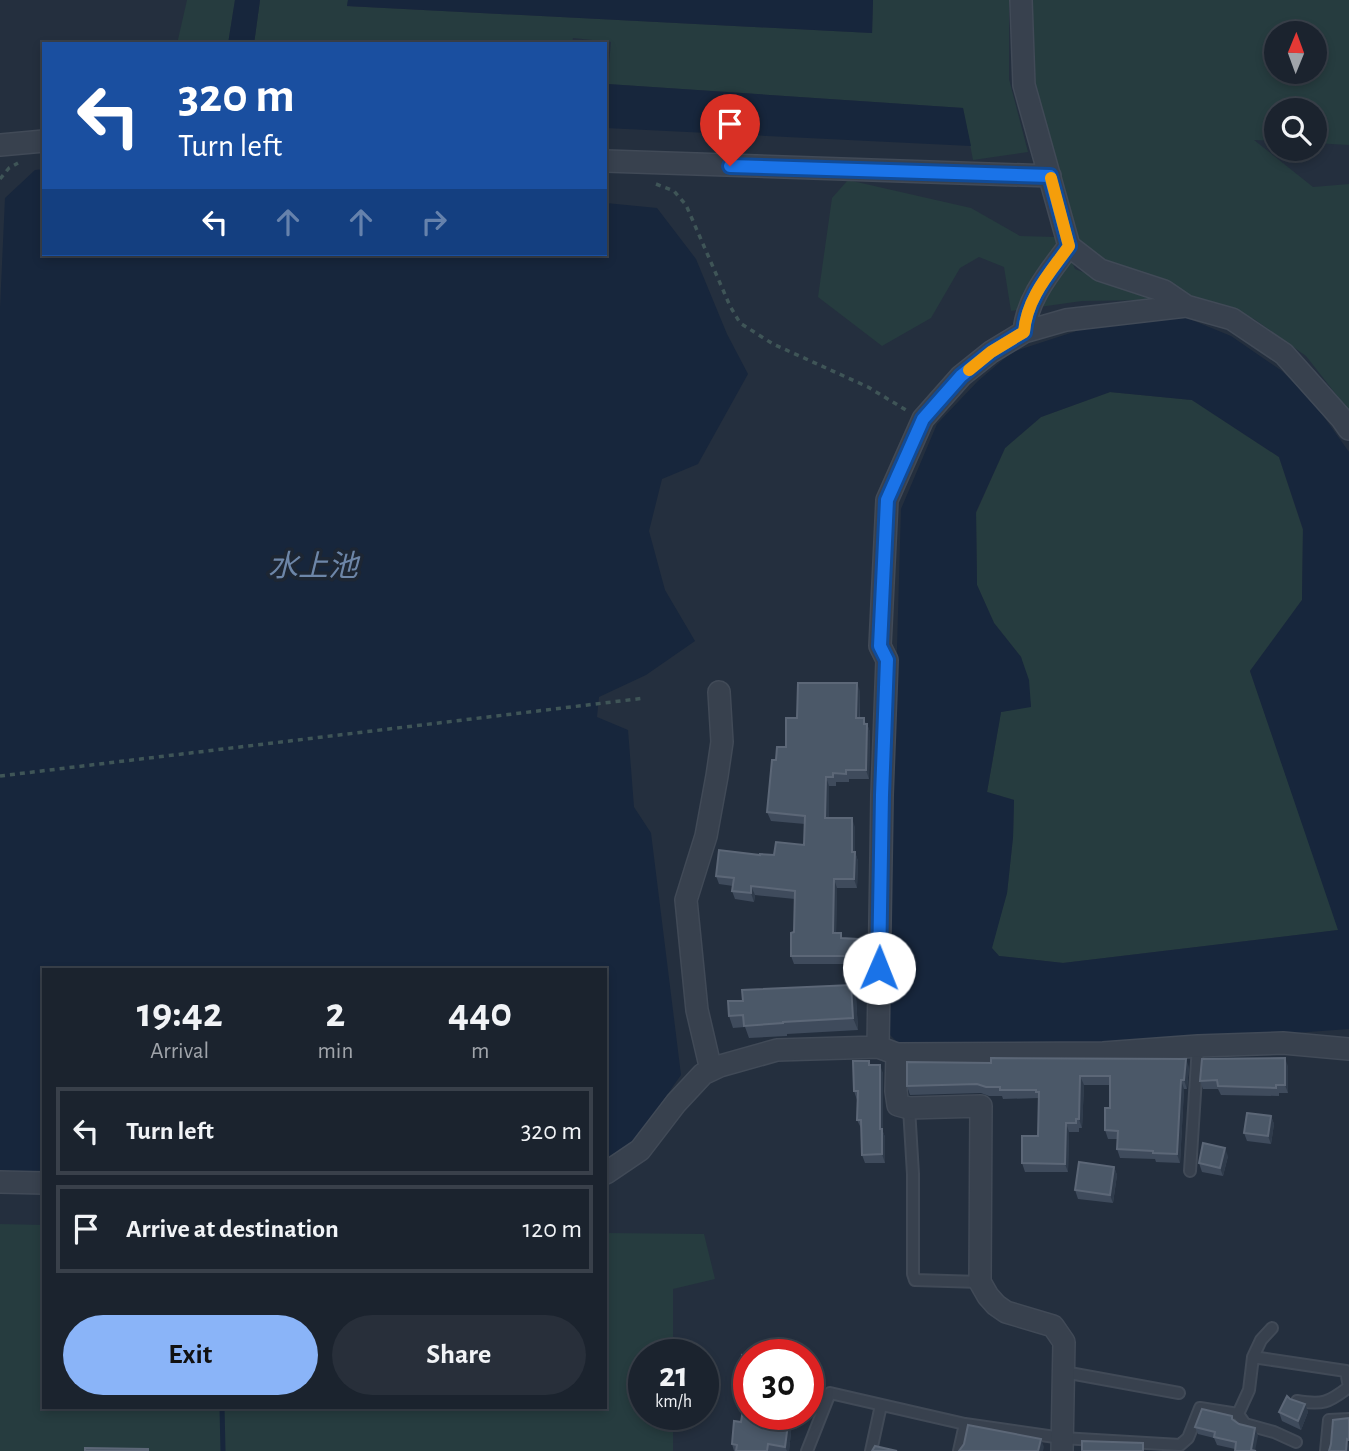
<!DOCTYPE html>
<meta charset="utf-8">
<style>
:root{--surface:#1b232e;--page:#282f3a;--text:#f1f3f6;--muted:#a0a4aa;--line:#39404a;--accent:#8ab4f8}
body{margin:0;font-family:"Alegreya Sans","Noto Sans JP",sans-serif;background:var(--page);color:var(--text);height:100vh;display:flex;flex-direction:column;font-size:26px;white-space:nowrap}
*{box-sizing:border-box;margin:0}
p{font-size:23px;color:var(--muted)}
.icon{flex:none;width:38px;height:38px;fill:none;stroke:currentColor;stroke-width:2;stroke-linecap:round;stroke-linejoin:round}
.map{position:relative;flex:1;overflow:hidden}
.drawer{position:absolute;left:42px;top:968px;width:565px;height:441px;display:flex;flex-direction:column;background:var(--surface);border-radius:0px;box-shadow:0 4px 10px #0003,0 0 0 2px var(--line)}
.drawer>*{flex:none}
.guide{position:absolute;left:42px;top:42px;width:565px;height:214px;border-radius:0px;box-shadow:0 4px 10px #0003,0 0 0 2px var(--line);background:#1a4fa0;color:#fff;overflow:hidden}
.needle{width:46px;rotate:1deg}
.tools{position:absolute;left:1264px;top:21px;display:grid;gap:14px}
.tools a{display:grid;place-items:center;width:63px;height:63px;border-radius:50%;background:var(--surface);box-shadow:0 4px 10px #0003,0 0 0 2px var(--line);font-size:35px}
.speed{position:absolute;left:628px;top:1339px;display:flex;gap:14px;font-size:35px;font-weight:700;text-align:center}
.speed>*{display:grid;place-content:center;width:91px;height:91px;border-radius:50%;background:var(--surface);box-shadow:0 4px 10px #0003,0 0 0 2px var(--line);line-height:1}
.speed small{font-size:18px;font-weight:400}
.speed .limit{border:10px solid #d22;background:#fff;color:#111}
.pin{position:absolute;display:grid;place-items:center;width:60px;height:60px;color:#fff;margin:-72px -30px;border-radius:50% 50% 50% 0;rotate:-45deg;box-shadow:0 0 7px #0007}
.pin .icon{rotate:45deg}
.me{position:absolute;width:77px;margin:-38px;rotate:1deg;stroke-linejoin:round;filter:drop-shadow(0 0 5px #0008)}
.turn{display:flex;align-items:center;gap:24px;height:147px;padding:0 21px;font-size:32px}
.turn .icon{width:91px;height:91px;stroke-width:2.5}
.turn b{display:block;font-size:49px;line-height:60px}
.lanes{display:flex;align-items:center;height:66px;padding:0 21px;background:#0003;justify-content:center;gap:35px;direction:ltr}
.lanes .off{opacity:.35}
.eta{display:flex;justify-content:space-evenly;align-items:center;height:119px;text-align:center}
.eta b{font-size:42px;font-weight:700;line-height:49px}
.button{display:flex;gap:14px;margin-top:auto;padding:14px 21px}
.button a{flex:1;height:80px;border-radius:42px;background:var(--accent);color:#111;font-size:28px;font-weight:700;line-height:80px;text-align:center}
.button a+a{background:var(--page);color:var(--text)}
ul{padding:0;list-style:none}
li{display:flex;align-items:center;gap:21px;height:88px;margin:0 14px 10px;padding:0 7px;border:4px solid var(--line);border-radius:0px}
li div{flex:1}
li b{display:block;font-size:26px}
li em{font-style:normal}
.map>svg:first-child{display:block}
.green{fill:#263c3f;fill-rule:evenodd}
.water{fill:#17263c;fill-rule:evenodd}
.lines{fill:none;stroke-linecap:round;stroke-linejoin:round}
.stream{stroke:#17263c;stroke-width:5}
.service-casing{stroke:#414a57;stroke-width:14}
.minor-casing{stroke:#414a57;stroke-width:24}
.path{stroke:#3f5557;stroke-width:3.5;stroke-dasharray:5 5;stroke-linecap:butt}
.service{stroke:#38414e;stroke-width:10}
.minor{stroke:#38414e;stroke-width:21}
.wall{fill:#3f4b5c}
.shaded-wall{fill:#2f3b4b}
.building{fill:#4b5868;stroke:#5c6777;stroke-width:2}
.route-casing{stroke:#114b97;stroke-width:18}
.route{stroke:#1a73e8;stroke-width:12}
.slow{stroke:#f59e0b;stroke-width:12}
.labels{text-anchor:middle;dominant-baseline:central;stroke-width:7;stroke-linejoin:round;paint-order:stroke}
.water-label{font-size:30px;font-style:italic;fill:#6d86a8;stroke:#1d2633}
</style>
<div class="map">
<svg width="1349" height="1451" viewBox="0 0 1349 1451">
<rect width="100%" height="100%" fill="#242f3e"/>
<!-- green -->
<path class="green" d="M187 0H235L228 44H177Z
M260 0H348L347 6 872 33 873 0H1009V79L1028 152 973 160 963 108 607 84 611 42 573 38 572 44H254Z
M1028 0H1349V145L1314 143V110H1276V141L1254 140 1313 187 1349 184V411L1306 356 1254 319 1089 258 1078 242 1028 85ZM1276 33H1314V72H1276Z
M848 180 971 208 1020 236 1056 237 1054 221 1075 269 1154 300 1082 301 1011 311 1004 267 979 257 960 268 931 318 882 346 818 297 832 198Z
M1110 392 1192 400 1279 457 1303 530 1302 600 1250 671 1339 930 1063 963 999 956 991 948 1007 893 1013 837 1014 800 987 792 1001 712 1031 706 1021 657 994 623 977 585 976 513 1005 448 1041 417Z
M0 1224 44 1225V1407H606V1233L704 1234 715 1279 673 1289V1354H644V1414H673V1451H0Z"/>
<!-- water -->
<path class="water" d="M235 0H260L254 44H228Z
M348 0H873L872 33 347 6Z
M607 84 963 108 971 146 606 128Z
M44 169V254H606V203L657 208 696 259 727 334 748 374 698 464 662 479 649 531 665 590 695 641 646 675 599 697 597 717 628 730 634 807 651 833 681 1075 634 1142 606 1158V970H44V1173L0 1172V309L5 198 35 170Z
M1187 318 1231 336 1282 371 1314 403 1349 452V1029L1200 1040 904 1049 886 1031 901 509 937 424 978 381 1012 352 1095 325ZM1110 392 1192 400 1279 457 1303 529 1302 600 1250 671 1338 930 1063 963 999 956 992 948 1007 893 1013 837 1014 800 987 792 1001 712 1031 707 1029 680 1021 657 994 623 977 585 976 512 1005 448 1041 417Z"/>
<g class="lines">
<!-- stream -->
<path class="stream" d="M222 1407 223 1451"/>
<defs>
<path id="service" d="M909 1108 913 1174V1274L915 1280 980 1282
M1190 1171 1198 1046
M1253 1357 1346 1371 1349 1387
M1064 1372 1179 1393
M1297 1401C1323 1405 1328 1403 1349 1387
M1238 1414 1245 1424 1274 1432 1296 1442
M807 1451 830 1393 965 1424 1062 1438 1180 1445 1188 1438 1200 1408 1238 1414 1249 1390 1253 1357 1261 1340 1272 1328
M871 1451 881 1405
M959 1451 965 1424
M1326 1451 1329 1420 1349 1419"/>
<path id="minor" d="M1021 0 1024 85 1069 246 1100 270 1164 291 1186 306 1232 319 1284 354 1342 419 1349 429
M0 145 44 141
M606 161 1050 176
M1024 332C1027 298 1050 272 1069 246
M878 1047 882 795 887 660 880 646 887 500 923 419 961 376 991 352 1024 332 1066 320 1186 306
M897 1054 896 1091 898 1105 909 1108 981 1106 980 1282 988 1296 996 1305 1006 1312 1053 1326 1064 1342 1062 1451
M711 1070 697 1010 686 900 706 836 717 776 722 742 719 692
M606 1173 640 1150 676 1103 703 1074 720 1066 777 1050 878 1047 897 1054 1103 1053 1198 1046 1283 1043 1349 1049
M0 1182 44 1183"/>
</defs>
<!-- service casing -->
<use href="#service" class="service-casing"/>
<!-- minor casing -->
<use href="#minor" class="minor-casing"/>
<!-- path -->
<path class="path" d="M0 179 9 168 18 163
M656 184 674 191 686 205 730 306 740 323 773 344 868 387 906 410
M0 776 645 698"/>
<!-- service -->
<use href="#service" class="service"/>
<!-- minor -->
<use href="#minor" class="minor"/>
</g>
<!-- wall -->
<path class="wall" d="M860 691V718L867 724 870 732 869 779H849V782H836V786H829V818L855 827V852L858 861 857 888H837L836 933 843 938 862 947 861 964H794L791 956 794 932 795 899 755 895 754 902 735 899 732 891 733 886 719 884 716 876 760 855H774L804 845 805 824 771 821 767 812 776 760 786 747 797 718Z
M851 985 856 997 858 1030 787 1034V1036L749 1038 745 1027 733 1028 729 1016 743 1001Z
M871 1065 883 1073V1132L885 1137V1163H865L862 1155 861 1128 857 1120 858 1100H857L854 1091Z
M1288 1066V1093H1279V1096L1221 1095 1218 1089H1203L1200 1081Z
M1189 1067 1187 1089H1184L1180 1163 1156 1162 1155 1159 1120 1158 1117 1149V1139H1108L1105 1130 1110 1108V1085H1084L1082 1128H1079V1132H1069L1068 1172H1025L1022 1163 1038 1136 1039 1098 1003 1099 1002 1096H989L981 1093 910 1095 907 1086Z
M1271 1116 1274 1124 1271 1144 1247 1141 1244 1133Z
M1228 1156 1223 1176 1202 1172 1199 1163Z
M1114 1167 1117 1175 1113 1203 1078 1199 1075 1190Z
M749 1356V1414H791L789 1426 791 1432 789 1451H734L732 1444 741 1422 748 1379H744L741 1371Z
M1290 1399 1305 1404 1308 1412 1301 1430 1282 1421 1279 1412Z
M1234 1420 1258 1436 1235 1449 1217 1445 1214 1438 1198 1434 1195 1427Z"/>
<!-- shaded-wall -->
<path class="shaded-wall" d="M857 683 860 691 859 726 856 718Z
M867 724 870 732 869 779 866 770Z
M826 777 829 786V826L825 818Z
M852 818 855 827V861L852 852Z
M855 852 858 861 857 888 854 879Z
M834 879 837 888 836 941 833 933Z
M751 886 755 895 754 902 751 893Z
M858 939 862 947 861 964 858 956Z
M851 985 856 997 858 1030 853 1018Z
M1285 1058 1288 1066V1093L1285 1085Z
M1186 1059 1189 1067 1187 1089 1184 1080Z
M880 1065 883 1073V1132L885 1137V1163L882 1154 880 1129Z
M1080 1076 1084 1085 1082 1128 1079 1119Z
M1181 1080 1184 1089 1180 1163 1177 1154Z
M1271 1116 1274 1124 1271 1144 1268 1136Z
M1066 1123 1069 1132 1068 1172 1065 1164Z
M1225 1148 1228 1156 1223 1176 1220 1168Z
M1114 1167 1117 1175 1113 1203 1110 1195Z
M808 1365 811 1373 810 1391 808 1388Z
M1305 1404 1308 1412 1301 1430 1298 1421Z
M787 1414H791L789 1426 791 1432 789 1451H787L785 1447V1423Z
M1255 1428 1258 1436 1255 1451 1251 1450Z
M1041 1439 1044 1447 1043 1451H1038Z
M1347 1439 1349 1446V1451H1346Z"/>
<!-- building -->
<path class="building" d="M798 683H857L856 718H864V724H867L866 770H846V774L833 773V777H826L825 818H852V852H855L854 879H834L833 933H841V938L858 939V956H791V933L794 932 795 891 751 886V893L732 891 734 878 716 876 719 850 760 855V854L774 855 776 842 804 845 805 816 767 812 772 760H776L777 747H786V718H797Z
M851 985 853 1018 783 1022V1023L744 1026 743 1015 729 1016 728 1001H743L742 990Z
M991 1058 1186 1059 1184 1080H1181L1177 1154 1153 1153V1151L1117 1149 1118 1131 1105 1130V1108H1110V1076H1080L1079 1119H1076V1123H1066L1065 1164 1022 1163V1136H1038L1039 1092H1036V1090H1000V1087H986L977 1084 907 1086V1062L991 1063Z
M1285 1058V1085H1276V1088L1218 1086 1217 1080 1200 1081 1202 1059Z
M853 1061H869V1065H880V1129H882V1154L862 1155 861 1120H857L858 1091H854Z
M1247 1113 1271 1116 1268 1136 1244 1133Z
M1203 1143 1225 1148 1220 1168 1199 1163Z
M1079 1162 1114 1167 1110 1195 1075 1190Z
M742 1355 749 1356V1371H741Z
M749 1373V1414H787L785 1423 788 1424 785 1447 768 1444 767 1451H736L737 1445 732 1444 734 1421 741 1422Z
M1287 1396 1290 1399 1305 1404 1298 1421 1279 1412Z
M1202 1409 1232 1416V1419L1239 1424 1255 1428 1251 1450 1256 1451H1235L1236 1442 1214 1437 1215 1432 1195 1427Z
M1349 1418V1440L1347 1439 1346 1451H1329L1331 1444 1333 1420Z
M968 1425 1041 1439 1038 1451H959L964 1444Z
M1082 1441 1143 1443V1451H1082Z
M875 1446 897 1451H872Z
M85 1448 148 1449V1451H85Z"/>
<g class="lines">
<defs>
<path id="route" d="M730 166 1050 176 1069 246C1050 273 1027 297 1024 332L991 352 961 376 923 419 887 500 880 646 887 660 882 795 879 968"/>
</defs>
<!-- route casing -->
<use href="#route" class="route-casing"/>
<!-- route -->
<use href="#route" class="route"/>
<!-- slow -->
<path class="slow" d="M969 370 991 352 1024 332C1027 297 1050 273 1069 246L1051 178"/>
</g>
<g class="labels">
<!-- water labels -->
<g class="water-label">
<text x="313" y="567">水上池</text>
</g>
</g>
</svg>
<div class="tools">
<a><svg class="needle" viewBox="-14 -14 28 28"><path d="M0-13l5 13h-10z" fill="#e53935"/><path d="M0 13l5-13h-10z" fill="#a0a4aa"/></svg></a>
<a><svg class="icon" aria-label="search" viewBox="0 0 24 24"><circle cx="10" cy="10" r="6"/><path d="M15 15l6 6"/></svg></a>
</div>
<div class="speed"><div>21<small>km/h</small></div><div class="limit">30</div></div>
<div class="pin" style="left:730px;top:166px;background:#d93025"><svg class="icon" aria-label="arrive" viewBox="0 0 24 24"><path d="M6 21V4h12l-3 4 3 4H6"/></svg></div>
<svg class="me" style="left:879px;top:968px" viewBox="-20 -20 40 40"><circle r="19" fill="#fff"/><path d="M0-13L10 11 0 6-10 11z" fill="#1a73e8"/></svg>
<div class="guide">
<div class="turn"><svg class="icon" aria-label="left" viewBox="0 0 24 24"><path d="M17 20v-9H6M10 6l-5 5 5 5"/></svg><div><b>320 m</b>Turn left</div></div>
<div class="lanes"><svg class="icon" aria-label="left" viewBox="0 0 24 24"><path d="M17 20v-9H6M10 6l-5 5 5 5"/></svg><svg class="icon off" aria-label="ahead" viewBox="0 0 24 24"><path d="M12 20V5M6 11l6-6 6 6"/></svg><svg class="icon off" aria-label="ahead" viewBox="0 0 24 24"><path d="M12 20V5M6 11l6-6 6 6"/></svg><svg class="icon off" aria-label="right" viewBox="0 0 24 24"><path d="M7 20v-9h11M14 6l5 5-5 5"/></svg></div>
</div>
<section class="drawer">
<div class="eta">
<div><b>19:42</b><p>Arrival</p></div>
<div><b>2</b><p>min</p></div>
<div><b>440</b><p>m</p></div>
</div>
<ul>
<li><svg class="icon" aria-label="left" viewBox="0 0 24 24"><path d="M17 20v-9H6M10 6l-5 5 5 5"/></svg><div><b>Turn left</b></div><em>320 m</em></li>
<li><svg class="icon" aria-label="arrive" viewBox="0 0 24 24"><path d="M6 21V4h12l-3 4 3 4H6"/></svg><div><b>Arrive at destination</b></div><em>120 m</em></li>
</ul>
<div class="button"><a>Exit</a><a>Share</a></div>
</section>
</div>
